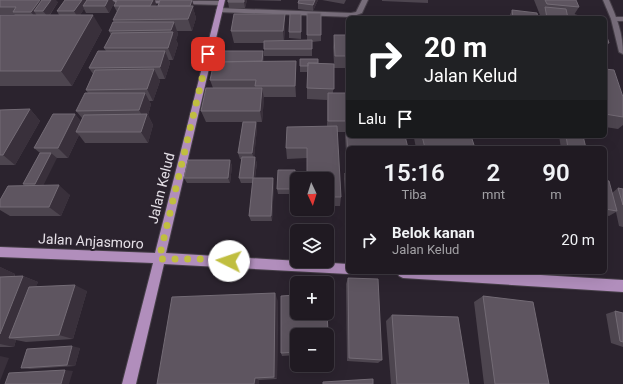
<!DOCTYPE html>
<html lang="id">
<meta charset="utf-8">
<style>
:root{--surface:#201a22;--page:#2d272f;--text:#f1f3f6;--muted:#a2a1a5;--line:#3d3840}
body{margin:0;font-family:Roboto,sans-serif;background:var(--page);color:var(--text);height:100vh;display:flex;flex-direction:column;font-size:15px;white-space:nowrap}
*{box-sizing:border-box;margin:0}
p{font-size:13px;color:var(--muted)}
.icon{flex:none;width:22px;height:22px;fill:none;stroke:currentColor;stroke-width:2;stroke-linecap:round;stroke-linejoin:round}
.map{position:relative;flex:1;overflow:hidden}
.sheet{position:absolute;left:346px;top:146px;width:261px;height:128px;display:flex;flex-direction:column;background:var(--surface);border-radius:6px;box-shadow:0 4px 16px #0002,0 0 0 1px var(--line)}
.sheet>*{flex:none}
.guide{position:absolute;left:346px;top:16px;width:261px;height:122px;border-radius:6px;box-shadow:0 4px 16px #0002,0 0 0 1px var(--line);background:#202124;color:#fff;overflow:hidden}
.needle{width:26px;rotate:176deg}
.buttons{position:absolute;left:290px;top:172px;display:grid;gap:8px}
.buttons a{display:grid;place-items:center;width:44px;height:44px;border-radius:6px;background:var(--surface);box-shadow:0 4px 16px #0002,0 0 0 1px var(--line);font-size:20px}
.pin{position:absolute;display:grid;place-items:center;width:34px;height:34px;color:#fff;margin:-17px;border-radius:8px;box-shadow:0 2px 6px #0006}
.me{position:absolute;width:44px;margin:-22px;rotate:274deg;stroke-linejoin:round;filter:drop-shadow(0 0 3px #0008)}
.turn{display:flex;align-items:center;gap:14px;height:84px;padding:0 12px;font-size:18px}
.turn .icon{width:52px;height:52px;stroke-width:2.5}
.turn b{display:block;font-size:28px;line-height:34px}
.then{display:flex;align-items:center;height:38px;padding:0 12px;background:#0003;gap:8px;font-size:15px}
.eta{display:flex;justify-content:space-evenly;align-items:center;height:68px;text-align:center}
.eta b{font-size:24px;font-weight:600;line-height:28px}
ul{padding:0;list-style:none}
li{display:flex;align-items:center;gap:12px;height:52px;padding:0 12px}
li div{flex:1}
li b{display:block;font-size:15px}
li em{font-style:normal}
.map>svg:first-child{display:block}
.lines{fill:none;stroke-linecap:round;stroke-linejoin:round}
.minor-casing{stroke:#463f48;stroke-width:2}
.tertiary-casing{stroke:#463f48;stroke-width:2}
.primary-casing{stroke:#463f48;stroke-width:2}
.minor{fill:#776d7a;fill-rule:evenodd}
.tertiary{fill:#776d7a;fill-rule:evenodd}
.primary{fill:#b18ebc;fill-rule:evenodd}
.wall{fill:#4d454f}
.shaded-wall{fill:#39303b}
.building{fill:#5e5560;stroke:#736b75}
.route{stroke:#c0be40;stroke-width:7;stroke-dasharray:0 12.6}
.labels{text-anchor:middle;dominant-baseline:central;stroke-width:4;stroke-linejoin:round;paint-order:stroke}
.street-label{font-size:14px;fill:#e4dfe6;stroke:#2b232e}
</style>
<div class="map">
<svg width="623" height="384" viewBox="0 0 623 384">
<rect width="100%" height="100%" fill="#2b232e"/>
<g class="lines">
<defs>
<path id="minor" d="M112 0 221 1 224 3 221 5 115 2Z
M362 0H368L362 13 351 17 219 12 216 10 219 8 351 13 356 12Z
M623 17V21H614L611 19 614 17Z"/>
<path id="tertiary" d="M603 0H609C617 18 623 34 623 54L619 52 611 19Z"/>
<path id="primary" d="M219 0H225L166 253 348 264V272H352L348 274 164 264 136 384H122L153 263 0 257V247L155 253Z
M397 272H492L623 280V292L403 278 399 276Z"/>
</defs>
<!-- minor casing -->
<use href="#minor" class="minor-casing"/>
<!-- tertiary casing -->
<use href="#tertiary" class="tertiary-casing"/>
<!-- primary casing -->
<use href="#primary" class="primary-casing"/>
<!-- minor -->
<use href="#minor" class="minor"/>
<!-- tertiary -->
<use href="#tertiary" class="tertiary"/>
<!-- primary -->
<use href="#primary" class="primary"/>
</g>
<!-- wall -->
<path class="wall" d="M0 0 58 2 50 15H59L57 11 65 0H112L114 3 109 13H86L84 9 80 15 102 30 72 86H0V15H15L14 14H0Z
M160 0H198V1H192L194 6 193 8 196 18 192 31H177L178 34 176 40 178 44 173 60H169L170 63 165 79H159L160 81 153 101H149L151 104 148 115 153 125 148 143H85L79 135 68 158H56L43 185 70 195 61 216H10L0 210V200L25 186 23 184 40 153 34 148 75 114 81 122 82 118 76 111 88 93 86 90 93 74 89 68 106 51 104 48 111 35 109 31 114 22 113 20 117 12 114 6 156 4 155 6H158Z
M247 0 245 8H229L228 2Z
M249 0H281V1Z
M318 0 313 11 298 9V3Z
M322 0H346L344 4Z
M382 0H428V3L382 1Z
M534 0H576L579 7 572 18H538L540 15Z
M512 10 538 18H509V17Z
M307 13 321 35V41L312 42V56H264V43H234L231 31 285 14V26L284 41 307 40Z
M301 14V39L289 38V32Z
M605 31 609 43 605 48Z
M334 35H348V68H334L333 93H348V169H347L345 136V132H337L341 197 340 206H327V179L307 158 287 159 286 148 327 126V100L307 99V72H300V66L318 63 334 64 333 47Z
M263 51 264 57 263 61H296V97H264L262 122H256L257 128 254 157 257 163 255 178 274 183 272 221H251L249 216 253 183H241L239 178 242 159H240L238 153 243 122H206L201 111 213 88 210 80Z
M605 69 623 97V125L618 129 605 127Z
M30 109 40 121 15 165H0V110Z
M415 136H471L475 148H416L414 138Z
M559 136H583L586 148H561Z
M230 160 232 166 230 183H187L184 178Z
M295 170V194H278L277 189Z
M345 173H348V227H347L344 179Z
M605 180 612 193 618 188 623 189V227L619 226 616 212 609 216 605 215Z
M0 267 15 274V276H23L38 282 36 286 87 291 73 339 26 342 16 340 14 347H0Z
M348 278 382 360 378 363 347 361 346 284Z
M297 295V313H327L329 350 328 354H327V335H297V355L282 356 281 353V296Z
M483 296 549 384H484L474 302Z
M278 301 277 379 259 380V384H157Z
M615 311 623 313V347L611 343 606 314Z
M392 315 469 384H391L386 321Z
M80 348 75 366 30 369 21 368Z"/>
<!-- shaded-wall -->
<path class="shaded-wall" d="M40 0H49L34 11 37 16 36 18 31 12Z
M51 0H56L58 2 48 17 43 11Z
M82 0H87L83 6 84 9 78 18 74 11Z
M108 0H112L114 3 109 13 105 6Z
M153 0H155L156 4 153 12 150 6Z
M192 0 194 6 193 8 196 18 192 31 188 19 189 10Z
M244 0H247L245 8 244 2Z
M315 0H318L313 11V5Z
M285 14V26L284 43 283 31Z
M93 15 102 30 72 86 61 71Z
M174 22 178 34 176 40 178 44 173 60 168 48 173 35 171 30Z
M165 51 170 63 165 79 160 67Z
M263 51 264 57 263 68 262 61Z
M296 61V97L295 86Z
M154 69 160 81 153 101 147 89Z
M262 88 264 99 262 122 260 111Z
M145 93 151 104 148 115 153 125 148 143 141 132 145 121 139 110Z
M30 109 40 121 15 165 3 155Z
M75 114 84 125 76 132 79 135 68 158 58 148Z
M256 122 257 128 254 159 252 153Z
M51 153 57 158 41 190 35 184Z
M255 157 257 163 254 183 253 178Z
M230 160 232 166 230 183 228 178Z
M273 178 274 183 272 221 271 216Z
M59 185 70 195 61 216 49 207Z
M0 267 15 274 12 284 0 279Z
M23 276 38 282 17 338H9L16 340 14 347 0 344V334Z
M75 285 87 291 73 339 59 335Z
M275 293 278 301 277 379 274 377Z
M72 346 80 348 75 366 67 365Z
M0 356 9 358 0 381Z
M65 370 73 371 69 384H61Z
M255 378 259 380V384H254Z"/>
<!-- building -->
<path class="building" d="M0 0H40L31 12H13L16 7H0Z
M42 0H51L43 11H34Z
M65 0H82L74 11H57Z
M87 0H108L105 6H83Z
M117 0H153L150 6H114Z
M160 0H192L190 6H158Z
M228 0H244V2H228Z
M299 0H315L313 5 298 3Z
M545 0H576L579 7 547 4Z
M120 6H193L188 19 113 20Z
M545 7 566 9 568 18H547Z
M512 10 537 13 538 18H513Z
M307 13H321V35H307Z
M234 14H285L283 31H231Z
M290 14H301V32H289Z
M0 15H93L61 71H0Z
M574 15 596 18H575Z
M113 22H174L171 30 109 31Z
M605 31 609 43H605Z
M173 32 168 48H104L112 33Z
M334 35H348V56H335Z
M312 40V49H264V41Z
M98 51H165L160 67 89 68Z
M216 51H263L262 61 214 62Z
M300 59H318V63H308V66H300Z
M296 61 295 86H255L256 80H210L214 62Z
M308 63 334 64V89L307 88Z
M154 69 147 89 86 90 95 70Z
M605 69 614 70 623 97V117L605 114Z
M206 88H262L260 111H201Z
M85 93H145L139 110 76 111Z
M328 93H348V121H328Z
M30 109 3 155H0V110Z
M53 114H75L58 148H34Z
M147 114 141 132H76L84 115Z
M243 122H256L252 153H238Z
M346 125H348V136H405L408 148H348V155Z
M337 126 341 197H327V179H307V148H286L287 127Z
M422 136H471L475 148H425Z
M566 136H583L586 148H568Z
M40 153H51L35 184H23Z
M242 157H255L253 178H239Z
M188 160H230L228 178H184Z
M278 170H295V189H277Z
M345 173H348V218Z
M253 178H273L271 216H249Z
M605 180 609 181 617 211 605 209Z
M59 185 49 207H0V200L8 186Z
M618 188 623 189V205Z
M23 276 0 334V277Z
M348 278 378 279 382 360 349 358Z
M75 285 59 335 9 338 29 287Z
M275 293 274 377 255 378 254 384H157L172 297Z
M297 295V313H327L329 350H327V335H297V352L281 353V296Z
M483 296 533 302 549 384H495Z
M615 311 623 313V342L620 341Z
M392 315 458 317 469 384H397Z
M72 346 67 365 21 368 27 349Z
M65 370 61 384H5L9 373Z
M373 379V384H323V382Z"/>
<g class="lines">
<!-- route -->
<path class="route" d="M208 54 159 259H199L229 261"/>
</g>
<g class="labels">
<!-- street labels -->
<g class="street-label">
<text transform="translate(161 188) rotate(-76)">Jalan Kelud</text>
<text transform="translate(91 241) rotate(3)">Jalan Anjasmoro</text>
</g>
</g>
</svg>
<div class="buttons">
<a><svg class="needle" viewBox="-14 -14 28 28"><path d="M0-13l5 13h-10z" fill="#e53935"/><path d="M0 13l5-13h-10z" fill="#a2a1a5"/></svg></a>
<a><svg class="icon" aria-label="layers" viewBox="0 0 24 24"><path d="M12 4l9 5-9 5-9-5zM3 14l9 5 9-5"/></svg></a>
<a>+</a>
<a>−</a>
</div>
<div class="pin" style="left:208px;top:54px;background:#d93025"><svg class="icon" aria-label="arrive" viewBox="0 0 24 24"><path d="M6 21V4h12l-3 4 3 4H6"/></svg></div>
<svg class="me" style="left:229px;top:261px" viewBox="-20 -20 40 40"><circle r="19" fill="#fff"/><path d="M0-13L10 11 0 6-10 11z" fill="#c0be40"/></svg>
<div class="guide">
<div class="turn"><svg class="icon" aria-label="right" viewBox="0 0 24 24"><path d="M7 20v-9h11M14 6l5 5-5 5"/></svg><div><b>20 m</b>Jalan Kelud</div></div>
<div class="then">Lalu<svg class="icon" aria-label="arrive" viewBox="0 0 24 24"><path d="M6 21V4h12l-3 4 3 4H6"/></svg></div>
</div>
<section class="sheet">
<div class="eta">
<div><b>15:16</b><p>Tiba</p></div>
<div><b>2</b><p>mnt</p></div>
<div><b>90</b><p>m</p></div>
</div>
<ul>
<li><svg class="icon" aria-label="right" viewBox="0 0 24 24"><path d="M7 20v-9h11M14 6l5 5-5 5"/></svg><div><b>Belok kanan</b><p>Jalan Kelud</p></div><em>20 m</em></li>
</ul>
</section>
</div>
